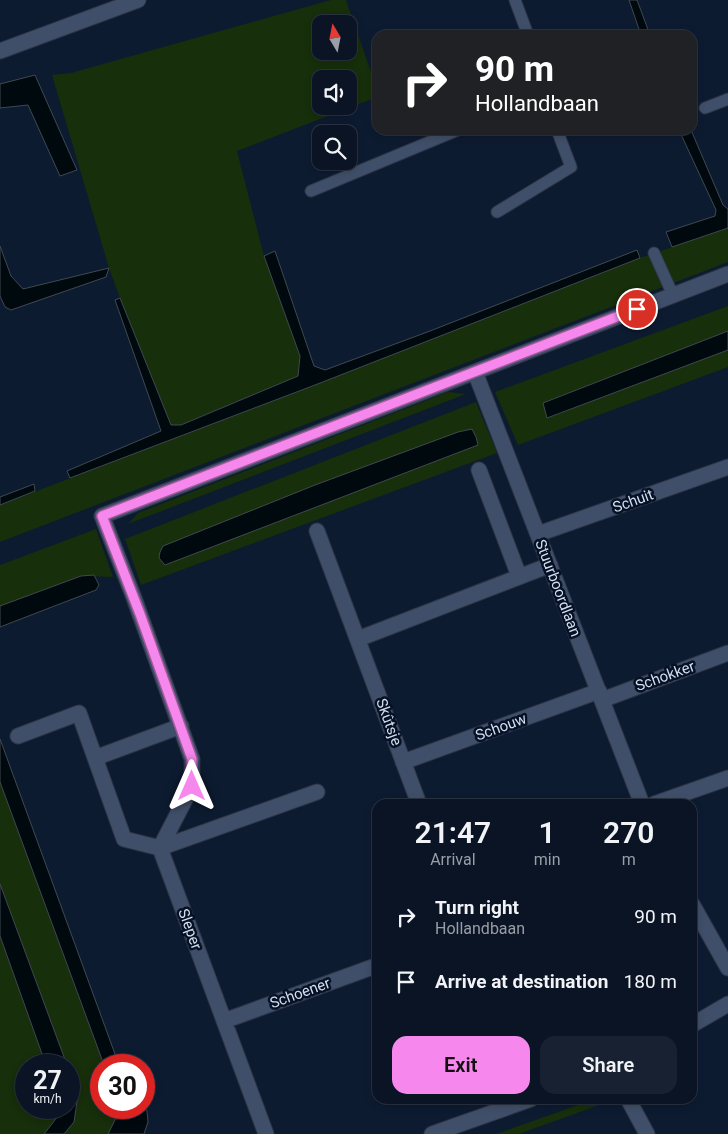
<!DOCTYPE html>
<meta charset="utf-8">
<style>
:root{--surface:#0a1425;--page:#182132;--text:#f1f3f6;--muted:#999ea7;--line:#2a3342;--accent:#f688ed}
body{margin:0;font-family:Roboto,sans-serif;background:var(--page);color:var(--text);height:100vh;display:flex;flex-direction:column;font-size:19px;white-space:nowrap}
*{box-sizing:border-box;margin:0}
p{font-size:16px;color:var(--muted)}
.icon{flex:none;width:28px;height:28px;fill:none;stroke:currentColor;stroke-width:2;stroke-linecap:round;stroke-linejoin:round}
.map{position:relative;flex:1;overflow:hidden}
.panel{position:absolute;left:372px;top:799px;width:325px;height:305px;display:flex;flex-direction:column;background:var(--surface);border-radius:15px;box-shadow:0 2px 8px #0003,0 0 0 1px var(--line)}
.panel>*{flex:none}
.hud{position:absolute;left:372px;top:30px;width:325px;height:105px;border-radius:15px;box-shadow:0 2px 8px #0003,0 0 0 1px var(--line);background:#202124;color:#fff;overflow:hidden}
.needle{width:32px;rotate:350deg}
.buttons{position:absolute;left:312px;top:15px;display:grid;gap:10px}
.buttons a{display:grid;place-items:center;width:45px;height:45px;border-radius:10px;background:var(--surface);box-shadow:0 2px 8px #0003,0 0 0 1px var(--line);font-size:25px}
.speed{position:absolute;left:15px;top:1054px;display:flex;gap:10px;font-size:25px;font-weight:700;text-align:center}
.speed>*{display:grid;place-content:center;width:65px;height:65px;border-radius:50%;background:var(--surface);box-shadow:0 2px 8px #0003,0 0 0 1px var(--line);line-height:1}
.speed small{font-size:12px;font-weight:400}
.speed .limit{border:8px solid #d22;background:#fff;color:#111}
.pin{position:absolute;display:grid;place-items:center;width:42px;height:42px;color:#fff;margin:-21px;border:2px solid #fff;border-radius:50%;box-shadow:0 1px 5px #0007}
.me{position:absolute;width:55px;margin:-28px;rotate:0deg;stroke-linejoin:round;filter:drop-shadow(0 0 4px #0008)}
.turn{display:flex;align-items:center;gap:18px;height:105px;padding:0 20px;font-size:22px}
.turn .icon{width:65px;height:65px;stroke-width:2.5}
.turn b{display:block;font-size:35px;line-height:42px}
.eta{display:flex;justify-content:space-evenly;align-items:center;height:85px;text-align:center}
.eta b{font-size:30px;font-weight:600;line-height:35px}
.action{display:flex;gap:10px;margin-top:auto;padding:10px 20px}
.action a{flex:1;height:58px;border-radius:15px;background:var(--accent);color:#111;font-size:20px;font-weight:600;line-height:58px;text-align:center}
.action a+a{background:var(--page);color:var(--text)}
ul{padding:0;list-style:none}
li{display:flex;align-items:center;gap:15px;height:65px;padding:0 20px}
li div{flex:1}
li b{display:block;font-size:19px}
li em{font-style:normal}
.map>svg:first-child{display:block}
.green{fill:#172f0a;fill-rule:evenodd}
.water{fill:#00090e;stroke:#404951}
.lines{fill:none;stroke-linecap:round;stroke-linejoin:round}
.lane-casing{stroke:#2f3547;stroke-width:13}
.street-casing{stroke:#2f3547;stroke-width:17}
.lane{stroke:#404f69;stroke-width:11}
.street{stroke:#404f69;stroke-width:15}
.route-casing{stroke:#a0589a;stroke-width:12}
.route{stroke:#f688ed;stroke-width:9}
.labels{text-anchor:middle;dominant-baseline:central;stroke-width:5;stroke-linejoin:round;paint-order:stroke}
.street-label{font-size:15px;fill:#d4deed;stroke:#051126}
</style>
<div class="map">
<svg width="728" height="1134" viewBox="0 0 728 1134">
<rect width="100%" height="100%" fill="#0d1b31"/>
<!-- green -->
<path class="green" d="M331 0H346L377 89V97L237 151 264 256 300 356 298 376 181 425H171L120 298 109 268 52 75 71 73ZM321 24H349V51H321ZM321 79H349V106H321Z
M728 228V262L0 542V505L315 385 640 258Z
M728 306V331L543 403 548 418 728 350V367L518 445 495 392Z
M448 392 466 394 128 524 138 513Z
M476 402 497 453 141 585 125 539Z
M96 529 113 577 81 576 0 606V565Z
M0 782 104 1065H101V1108H115L116 1118 108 1134H64L74 1122 78 1095 69 1071V1065H67L0 884Z
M0 936 46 1065H26V1108H61L62 1111 44 1134H0Z
M595 1099H601L602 1104 519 1134H496Z"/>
<!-- water -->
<path class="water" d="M629 0H637L650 35H641Z
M35 75 77 170 60 176 28 105 0 108V84Z
M679 130H691L723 205 728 209V228L672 247 666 232 715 216 716 210Z
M0 246 11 276 23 289 109 268 106 277 11 310 5 307 0 296Z
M637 250 640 258 315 385 70 478 67 471 161 431 115 300 120 298 171 425H181L298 376 300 356 264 256 275 251 314 366 325 370 430 331Z
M728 331V350L547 418 543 403Z
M472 429 476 437 478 445 165 565 159 558 160 552 163 546 315 485 458 432Z
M34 484 35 491 0 505V497Z
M94 575 99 585 96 590 0 627V606L81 576Z
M0 739 119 1065H104L0 782Z
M0 884 67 1065H46L0 936Z
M69 1071 78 1095 74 1122 64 1134H44L62 1111 61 1108H69Z
M144 1107 147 1111 148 1122 144 1134H108L116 1118 115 1108Z"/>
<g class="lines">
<defs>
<path id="lane" d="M515 0 528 35
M705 108 728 99
M311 191 458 130
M497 212 571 167 557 130
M654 253 673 295"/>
<path id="street" d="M0 51 138 0
M475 372 642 804
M479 470 519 576
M317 531 419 804
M538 534 728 467
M358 639 550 565
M602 700 728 653
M18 736 79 713 124 839 160 848 317 792
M95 758 181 726
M403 762 599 691
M654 804 728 778
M692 904 728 968
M224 1021 378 965
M692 1025 728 1004
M628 1099 647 1134
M266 1134 160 848 192 786V759L134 598 102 516 728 274
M432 1134 531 1099"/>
</defs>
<!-- lane casing -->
<use href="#lane" class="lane-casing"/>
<!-- street casing -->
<use href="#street" class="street-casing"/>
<!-- lane -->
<use href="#lane" class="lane"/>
<!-- street -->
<use href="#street" class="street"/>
</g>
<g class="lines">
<defs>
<path id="route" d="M192 786V759L140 614 102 516 637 309"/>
</defs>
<!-- route casing -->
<use href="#route" class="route-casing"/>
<!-- route -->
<use href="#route" class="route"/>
</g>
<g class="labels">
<!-- street labels -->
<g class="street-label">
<text transform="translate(633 501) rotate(-20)">Schuit</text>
<text transform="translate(558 588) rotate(69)">Stuurboordlaan</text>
<text transform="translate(665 676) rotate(-20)">Schokker</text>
<text transform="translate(389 722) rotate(70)">Skûtsje</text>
<text transform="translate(501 727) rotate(-20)">Schouw</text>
<text transform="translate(190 929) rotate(70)">Sleper</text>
<text transform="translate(300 993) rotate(-20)">Schoener</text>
</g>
</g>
</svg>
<div class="buttons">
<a><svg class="needle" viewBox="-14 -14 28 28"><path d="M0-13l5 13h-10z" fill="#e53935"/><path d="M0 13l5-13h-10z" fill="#999ea7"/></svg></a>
<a><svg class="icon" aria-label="sound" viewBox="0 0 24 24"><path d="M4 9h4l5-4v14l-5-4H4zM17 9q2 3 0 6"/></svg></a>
<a><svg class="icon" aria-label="search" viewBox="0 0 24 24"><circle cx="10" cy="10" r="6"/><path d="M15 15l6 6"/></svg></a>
</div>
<div class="speed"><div>27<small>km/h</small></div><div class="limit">30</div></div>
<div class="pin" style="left:637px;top:309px;background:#d93025"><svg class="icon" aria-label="arrive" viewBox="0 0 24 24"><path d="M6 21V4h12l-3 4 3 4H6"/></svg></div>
<svg class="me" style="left:192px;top:786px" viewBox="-20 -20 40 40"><path d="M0-17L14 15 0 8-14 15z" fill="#f688ed" stroke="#fff" stroke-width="4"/></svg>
<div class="hud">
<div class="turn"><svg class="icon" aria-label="right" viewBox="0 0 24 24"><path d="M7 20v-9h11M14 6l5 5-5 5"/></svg><div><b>90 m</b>Hollandbaan</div></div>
</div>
<section class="panel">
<div class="eta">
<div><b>21:47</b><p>Arrival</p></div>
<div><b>1</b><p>min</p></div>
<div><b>270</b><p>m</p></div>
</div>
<ul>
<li><svg class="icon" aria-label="right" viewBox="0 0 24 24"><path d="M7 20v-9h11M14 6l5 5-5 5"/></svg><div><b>Turn right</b><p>Hollandbaan</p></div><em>90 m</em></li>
<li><svg class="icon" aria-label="arrive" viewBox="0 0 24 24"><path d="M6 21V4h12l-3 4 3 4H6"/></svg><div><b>Arrive at destination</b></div><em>180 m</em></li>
</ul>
<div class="action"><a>Exit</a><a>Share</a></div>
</section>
</div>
